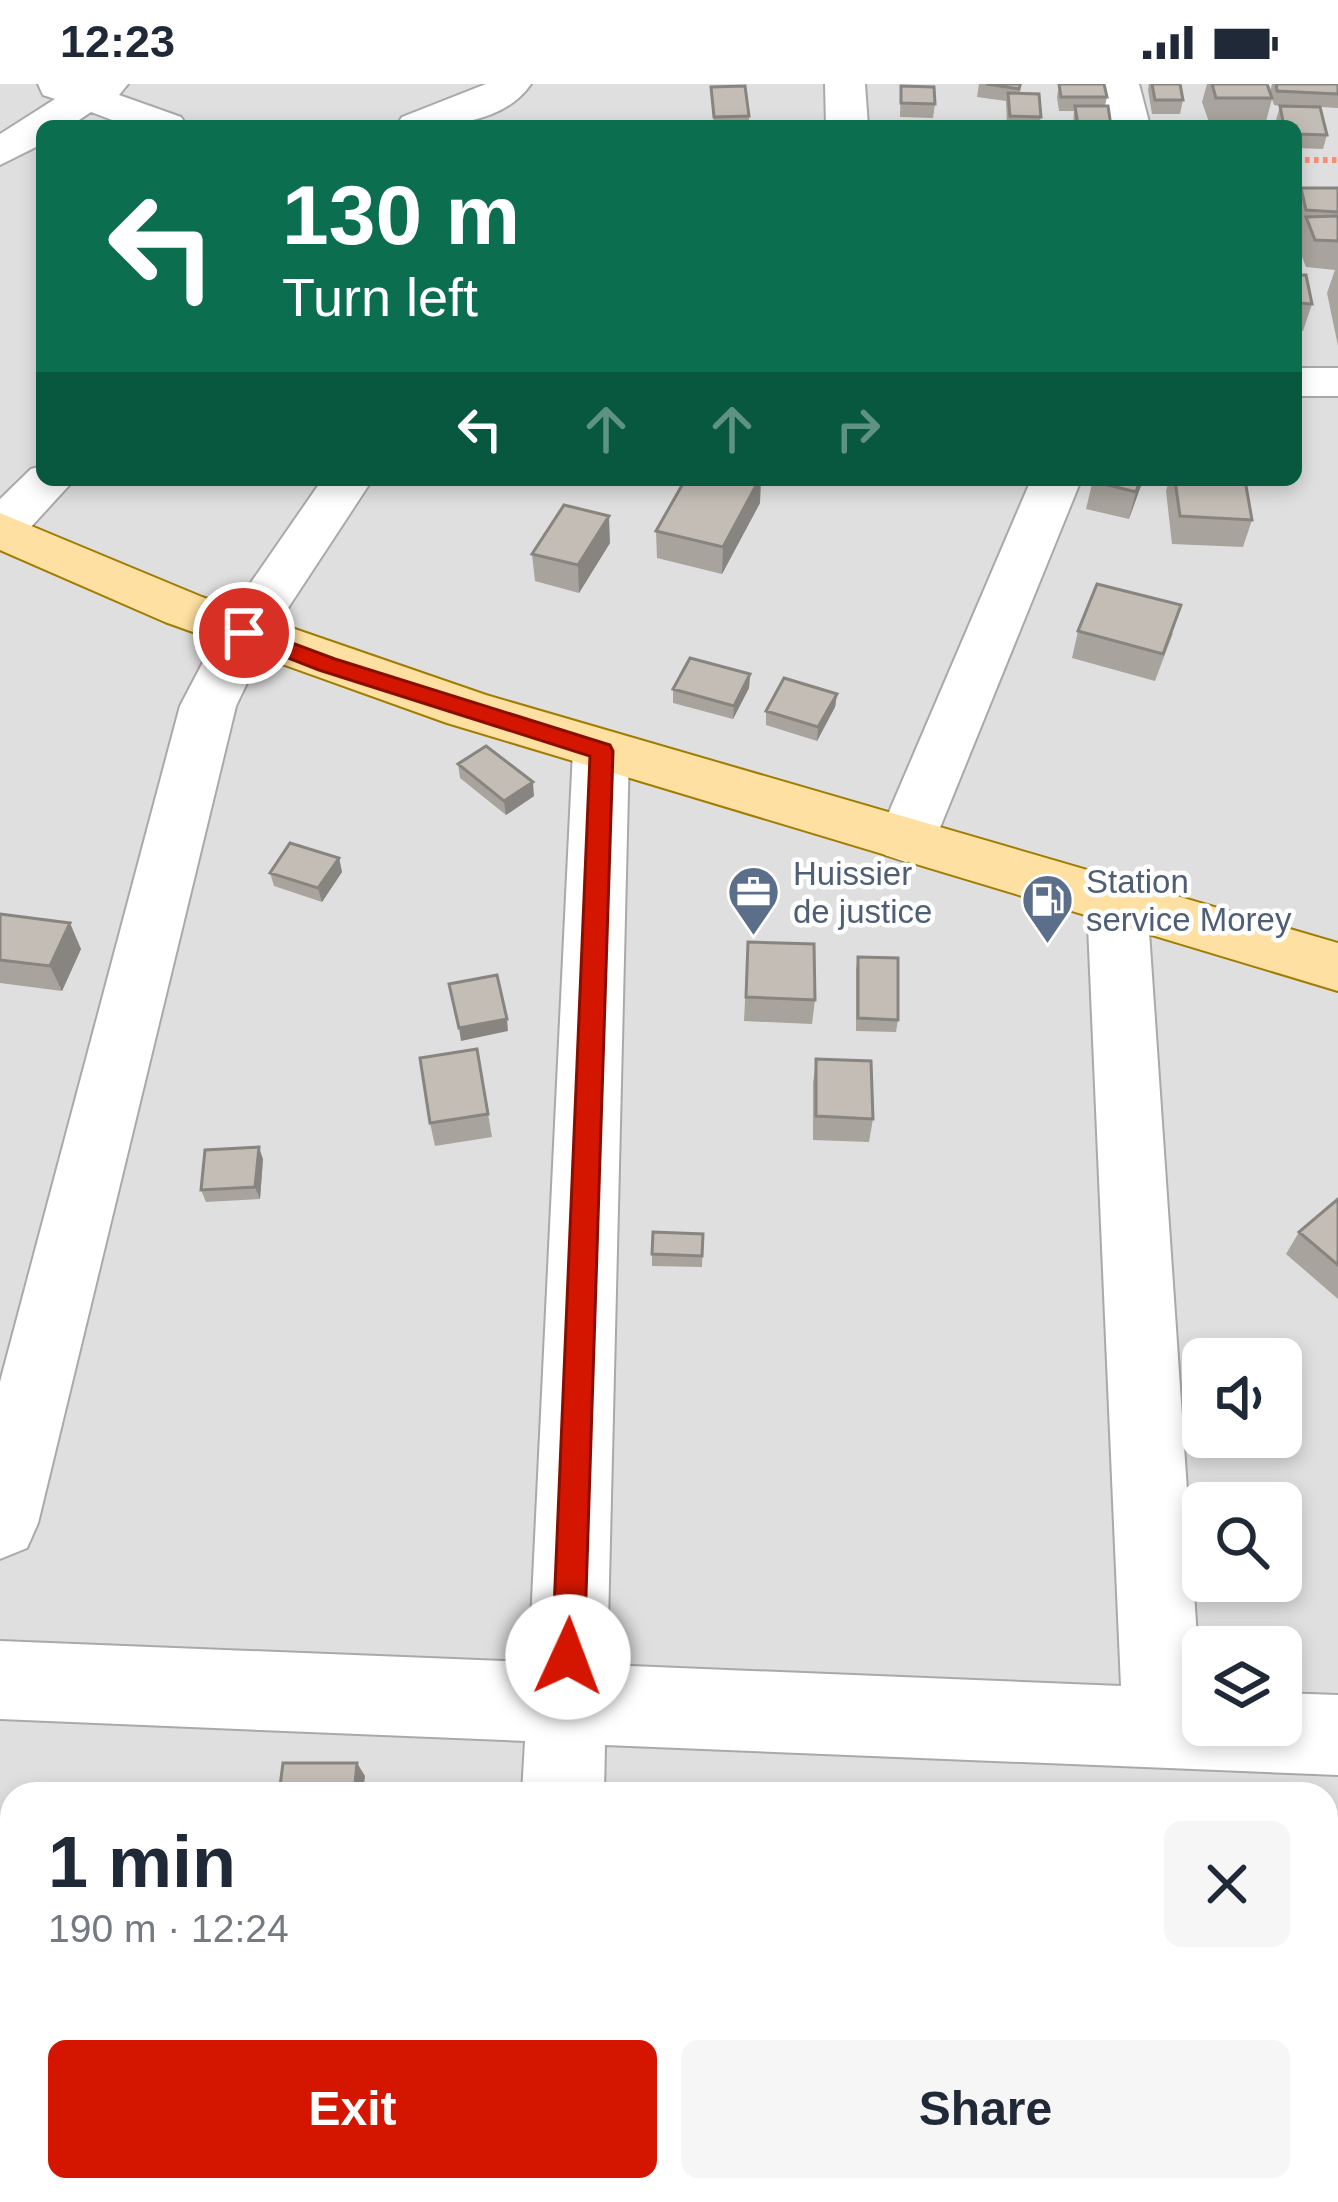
<!DOCTYPE html>
<meta charset="utf-8">
<style>
:root{--surface:#fff;--page:#f6f6f7;--text:#1f2937;--muted:#747a83;--accent:#d41600}
body{margin:0;font-family:Arial,sans-serif;background:var(--page);color:var(--text);height:100vh;display:flex;flex-direction:column;font-size:45px;white-space:nowrap}
*{box-sizing:border-box;margin:0}
p{font-size:39px;color:var(--muted)}
.icon{flex:none;width:66px;height:66px;fill:none;stroke:currentColor;stroke-width:2;stroke-linecap:round;stroke-linejoin:round}
.map{position:relative;flex:1;overflow:hidden}
.panel{position:absolute;left:0px;top:1698px;width:1338px;height:420px;display:flex;flex-direction:column;background:var(--surface);border-radius:36px 36px 0 0;box-shadow:0 6px 18px #0003}
.panel>*{flex:none}
.hud{position:absolute;left:36px;top:36px;width:1266px;height:366px;border-radius:18px;box-shadow:0 6px 18px #0003;background:#0b6e4f;color:#fff;overflow:hidden}
.controls{position:absolute;left:1182px;top:1254px;display:grid;gap:24px}
.controls a{display:grid;place-items:center;width:120px;height:120px;border-radius:18px;background:var(--surface);box-shadow:0 6px 18px #0003;font-size:60px}
.pin{position:absolute;display:grid;place-items:center;width:102px;height:102px;color:#fff;margin:-51px;border:6px solid #fff;border-radius:50%;box-shadow:0 3px 12px #0007}
.me{position:absolute;width:132px;margin:-66px;rotate:2deg;stroke-linejoin:round;filter:drop-shadow(0 0 9px #0008)}
.turn{display:flex;align-items:center;gap:42px;height:252px;padding:0 48px;font-size:54px}
.turn .icon{width:156px;height:156px;stroke-width:2.5}
.turn b{display:block;font-size:84px;line-height:102px}
.lanes{display:flex;align-items:center;height:114px;padding:0 48px;background:#0003;justify-content:center;gap:60px;direction:ltr}
.lanes .off{opacity:.35}
.round{display:grid;place-items:center;flex:none;width:126px;height:126px;border-radius:18px;background:var(--page)}
.head{display:flex;align-items:center;justify-content:space-between;height:204px;padding:0 48px}
h1{font-size:72px;font-weight:700;line-height:90px}
.cta{display:flex;gap:24px;margin-top:auto;padding:24px 48px}
.cta a{flex:1;height:138px;border-radius:18px;background:var(--accent);color:#fff;font-size:48px;font-weight:700;line-height:138px;text-align:center}
.cta a+a{background:var(--page);color:var(--text)}
.status{display:flex;justify-content:space-between;align-items:center;height:84px;padding:0 60px;background:var(--surface);direction:ltr}
.status svg{height:33px;fill:currentColor}
.map>svg:first-child{display:block}
.residential{fill:#e0dfdf;fill-rule:evenodd}
.lines{fill:none;stroke-linecap:round;stroke-linejoin:round}
.minor-casing{stroke:#a9a9a9;stroke-width:4}
.major-casing{stroke:#a07c00;stroke-width:4}
.path{stroke:#fd8d6f;stroke-width:6;stroke-dasharray:4.5 4.5;stroke-linecap:butt}
.minor{fill:#fff;fill-rule:evenodd}
.major{fill:#fee0a2;fill-rule:evenodd}
.wall{fill:#a8a39c}
.shaded-wall{fill:#88847f}
.building{fill:#c3bdb5;stroke:#88847f;stroke-width:3}
.route{fill:#d41600;stroke:#8a0e00;stroke-width:3}
.labels{text-anchor:middle;dominant-baseline:central;stroke-width:9;stroke-linejoin:round;paint-order:stroke}
.service-label{font-size:33px;fill:#4e5e75;stroke:#fff;text-anchor:start}
</style>
<div class="status"><b>12:23</b><svg viewBox="0 0 49 12"><path d="M0 12V9h3v3zM5 12V6h3v6zM10 12V3h3v9zM15 12V0h3v12zM26 1h20v11H26zM47 4h2v5h-2z"/></svg></div>
<div class="map">
<svg width="1338" height="2118" viewBox="0 0 1338 2118">
<rect width="100%" height="100%" fill="#f2f0e9"/>
<!-- residential -->
<path class="residential" d="M0 0H1338V2118H0ZM42 42H1296V396H42ZM1203 1275H1281V1353H1203ZM1203 1419H1281V1497H1203ZM1203 1563H1281V1641H1203ZM12 1710H1326V2106H12Z"/>
<g class="lines">
<defs>
<path id="minor" d="M38 0H128L119 11 181 33 187 42H128L91 28 70 42H42V60L0 81V50L55 15 43 11Z
M486 0H531C502 42 441 42 396 42L402 33Z
M825 0H865L868 42H826Z
M1099 0H1139L1150 42H1108Z
M1296 284H1338V312H1296Z
M42 382V396H74L18 457 0 462V415L31 385Z
M322 396H372L269 553 236 622 38 1439 27 1464 0 1475V1298L180 622 225 536Z
M1031 396H1081L935 756 927 771 906 778 885 771 877 756Z
M601 647 621 653 629 667 607 1581 1121 1602 1087 818 1096 802 1117 795 1138 802 1147 818 1203 1641H1281V1609L1338 1611V1691L605 1661 604 1710H522L525 1657 0 1635V1557L529 1578 573 667 581 653Z
M503 2106H595V2118H503Z"/>
<path id="major" d="M0 429 202 513 486 611 1338 859V907L447 639 165 538 0 466Z"/>
</defs>
<!-- minor casing -->
<use href="#minor" class="minor-casing"/>
<!-- major casing -->
<use href="#major" class="major-casing"/>
<!-- path -->
<path class="path" d="M1296 76H1338"/>
<!-- minor -->
<use href="#minor" class="minor"/>
<!-- major -->
<use href="#major" class="major"/>
</g>
<!-- wall -->
<path class="wall" d="M979 0H1022L1019 10 1041 33 1039 42H1007L1006 17 977 13Z
M1059 0 1107 13 1105 22 1111 42H1073L1074 27H1059L1057 13Z
M1149 0H1180L1183 16 1180 30H1152L1148 6Z
M1207 0H1267L1270 8 1272 0H1338V24L1320 23 1327 51 1323 65 1296 64V42H1277L1276 36 1280 22 1274 21 1272 15 1265 41H1210L1202 18Z
M901 2 935 20 933 34 900 33Z
M711 3 749 32V42H714Z
M1301 104H1338V262L1327 209 1335 186 1306 183 1297 160 1299 154H1298L1296 147V120Z
M1296 191 1312 220 1303 247H1296Z
M1093 396H1143L1129 435 1086 425Z
M1169 396H1245L1252 436 1243 463 1172 460 1166 407Z
M760 419 722 490 657 474 656 447Z
M610 459 579 509 535 497 532 470Z
M1078 547 1173 549 1155 597 1072 574Z
M750 590 749 604 733 635 673 619V605Z
M837 610 835 623 817 657 766 641V627Z
M458 680 534 712 506 731 460 694Z
M339 774 342 788 322 818 274 802 270 789Z
M0 830 81 865 62 907 0 899Z
M748 858 815 916 812 940 744 937Z
M858 873 898 936 896 948 856 947V885Z
M477 965 492 1053 435 1062 430 1039Z
M816 975 873 1035 869 1058 813 1056V999Z
M263 1075 260 1115 206 1118 201 1106Z
M1338 1115V1215L1286 1170 1299 1148Z
M703 1150 702 1183 652 1182V1170Z
M1051 2106H1096L1098 2118H1052Z
M1097 2106H1192L1194 2118H1099Z
M1197 2106H1288L1290 2118H1199Z
M1304 2106H1326L1338 2118H1305Z"/>
<!-- shaded-wall -->
<path class="shaded-wall" d="M759 396H761L760 419 722 490 723 463Z
M1140 396H1143L1129 435 1136 408Z
M609 432 610 459 579 509 578 481Z
M750 590 749 604 733 635 734 622Z
M837 610 835 623 817 657 818 643Z
M533 698 534 712 506 731 504 717Z
M339 774 342 788 322 818 318 804Z
M70 839 81 865 62 907 50 882Z
M507 935 508 947 461 957 459 944Z
M259 1063 263 1075 260 1115 255 1103Z
M357 1679 365 1692 363 1710H354Z
M12 1836V1959L0 2015V1889Z"/>
<!-- building -->
<path class="building" d="M986 0H1020L1019 5Z
M1059 0H1104L1107 13H1061Z
M1152 0H1180L1183 16H1155Z
M1212 0H1267L1272 14H1216Z
M1276 0H1338V10L1277 7Z
M745 2 749 32 714 33 711 3Z
M901 2 934 3 935 20 901 19Z
M1008 9 1039 10 1041 33 1010 32Z
M1075 22H1108L1111 42H1078Z
M1280 22 1320 23 1327 51 1296 50V42H1284Z
M1301 104H1338V128L1306 126Z
M1338 132V157L1315 156 1306 133Z
M1296 191H1306L1312 220 1296 219Z
M685 396H759L723 463 656 447Z
M1093 396H1140L1136 408 1092 397Z
M1175 396H1245L1252 436 1180 432Z
M564 421 609 432 578 481 532 470Z
M1097 500 1181 521 1163 570 1078 547Z
M690 574 750 590 734 622 673 605Z
M784 594 837 610 818 643 766 627Z
M486 662 533 698 504 717 458 680Z
M290 759 339 774 318 804 270 789Z
M0 830 70 839 50 882 0 876Z
M748 858 814 860 815 916 746 913Z
M858 873 898 874V936L858 934Z
M497 891 507 935 459 944 449 900Z
M477 965 488 1030 430 1039 420 974Z
M816 975 871 977 873 1035 816 1032Z
M259 1063 255 1103 201 1106 205 1066Z
M1338 1115V1181L1299 1148Z
M653 1148 703 1150 702 1172 652 1170Z
M283 1679H357L354 1710H279Z
M0 1823H12V1836L0 1889Z
M1338 1898V1952L1326 1953V1899Z
M1326 2101H1338V2118H1324L1322 2106H1326Z
M1056 2106H1096L1098 2118H1057Z
M1110 2106H1192L1194 2118H1111Z
M1212 2106H1288L1290 2118H1214Z"/>
<!-- route -->
<path class="route" d="M244 541 335 575 610 661 613 667 584 1573 580 1584 568 1589 557 1584 552 1573 590 672 319 586 237 554V543Z"/>
<!-- icons -->
<defs>
<symbol id="office-pin" viewBox="-11 -11 22 30"><path d="M0 17L-7.5 6A9.5 9.5 0 1 1 7.5 6Z" fill="#5c6f8a" stroke="#fff"/><path d="M-6-3h4V-5.5h4V-3h4V5H-6ZM-1-4.5V-3h2v-1.5ZM-6 0V1H6V0Z" fill="#fff"/></symbol>
<symbol id="fuel-pin" viewBox="-11 -11 22 30"><path d="M0 17L-7.5 6A9.5 9.5 0 1 1 7.5 6Z" fill="#5c6f8a" stroke="#fff"/><path d="M-5.5-6h7V0h2V4h1.3V-2.5L3-4.5l.8-.8L6-3V5H2.5V1h-1V6h-7ZM-4.2-4.7v3.2H.2V-4.7Z" fill="#fff"/></symbol>
</defs>
<g fill-rule="evenodd">
<use href="#office-pin" x="724" y="778" width="59" height="81"/>
<use href="#fuel-pin" x="1018" y="786" width="59" height="81"/>
</g>
<g class="labels">
<!-- service labels -->
<g class="service-label">
<text x="793" y="789">Huissier<tspan x="793" dy="38">de justice</tspan></text>
<text x="1086" y="797">Station<tspan x="1086" dy="38">service Morey</tspan></text>
</g>
</g>
</svg>
<div class="controls">
<a><svg class="icon" aria-label="sound" viewBox="0 0 24 24"><path d="M4 9h4l5-4v14l-5-4H4zM17 9q2 3 0 6"/></svg></a>
<a><svg class="icon" aria-label="search" viewBox="0 0 24 24"><circle cx="10" cy="10" r="6"/><path d="M15 15l6 6"/></svg></a>
<a><svg class="icon" aria-label="layers" viewBox="0 0 24 24"><path d="M12 4l9 5-9 5-9-5zM3 14l9 5 9-5"/></svg></a>
</div>
<div class="pin" style="left:244px;top:549px;background:#d93025"><svg class="icon" aria-label="arrive" viewBox="0 0 24 24"><path d="M6 21V4h12l-3 4 3 4H6"/></svg></div>
<svg class="me" style="left:568px;top:1573px" viewBox="-20 -20 40 40"><circle r="19" fill="#fff"/><path d="M0-13L10 11 0 6-10 11z" fill="#d41600"/></svg>
<div class="hud">
<div class="turn"><svg class="icon" aria-label="left" viewBox="0 0 24 24"><path d="M17 20v-9H6M10 6l-5 5 5 5"/></svg><div><b>130 m</b>Turn left</div></div>
<div class="lanes"><svg class="icon" aria-label="left" viewBox="0 0 24 24"><path d="M17 20v-9H6M10 6l-5 5 5 5"/></svg><svg class="icon off" aria-label="ahead" viewBox="0 0 24 24"><path d="M12 20V5M6 11l6-6 6 6"/></svg><svg class="icon off" aria-label="ahead" viewBox="0 0 24 24"><path d="M12 20V5M6 11l6-6 6 6"/></svg><svg class="icon off" aria-label="right" viewBox="0 0 24 24"><path d="M7 20v-9h11M14 6l5 5-5 5"/></svg></div>
</div>
<section class="panel">
<div class="head"><div><h1>1 min</h1><p>190 m · 12:24</p></div><a class="round"><svg class="icon" aria-label="close" viewBox="0 0 24 24"><path d="M6 6l12 12M18 6L6 18"/></svg></a></div>
<div class="cta"><a>Exit</a><a>Share</a></div>
</section>
</div>
